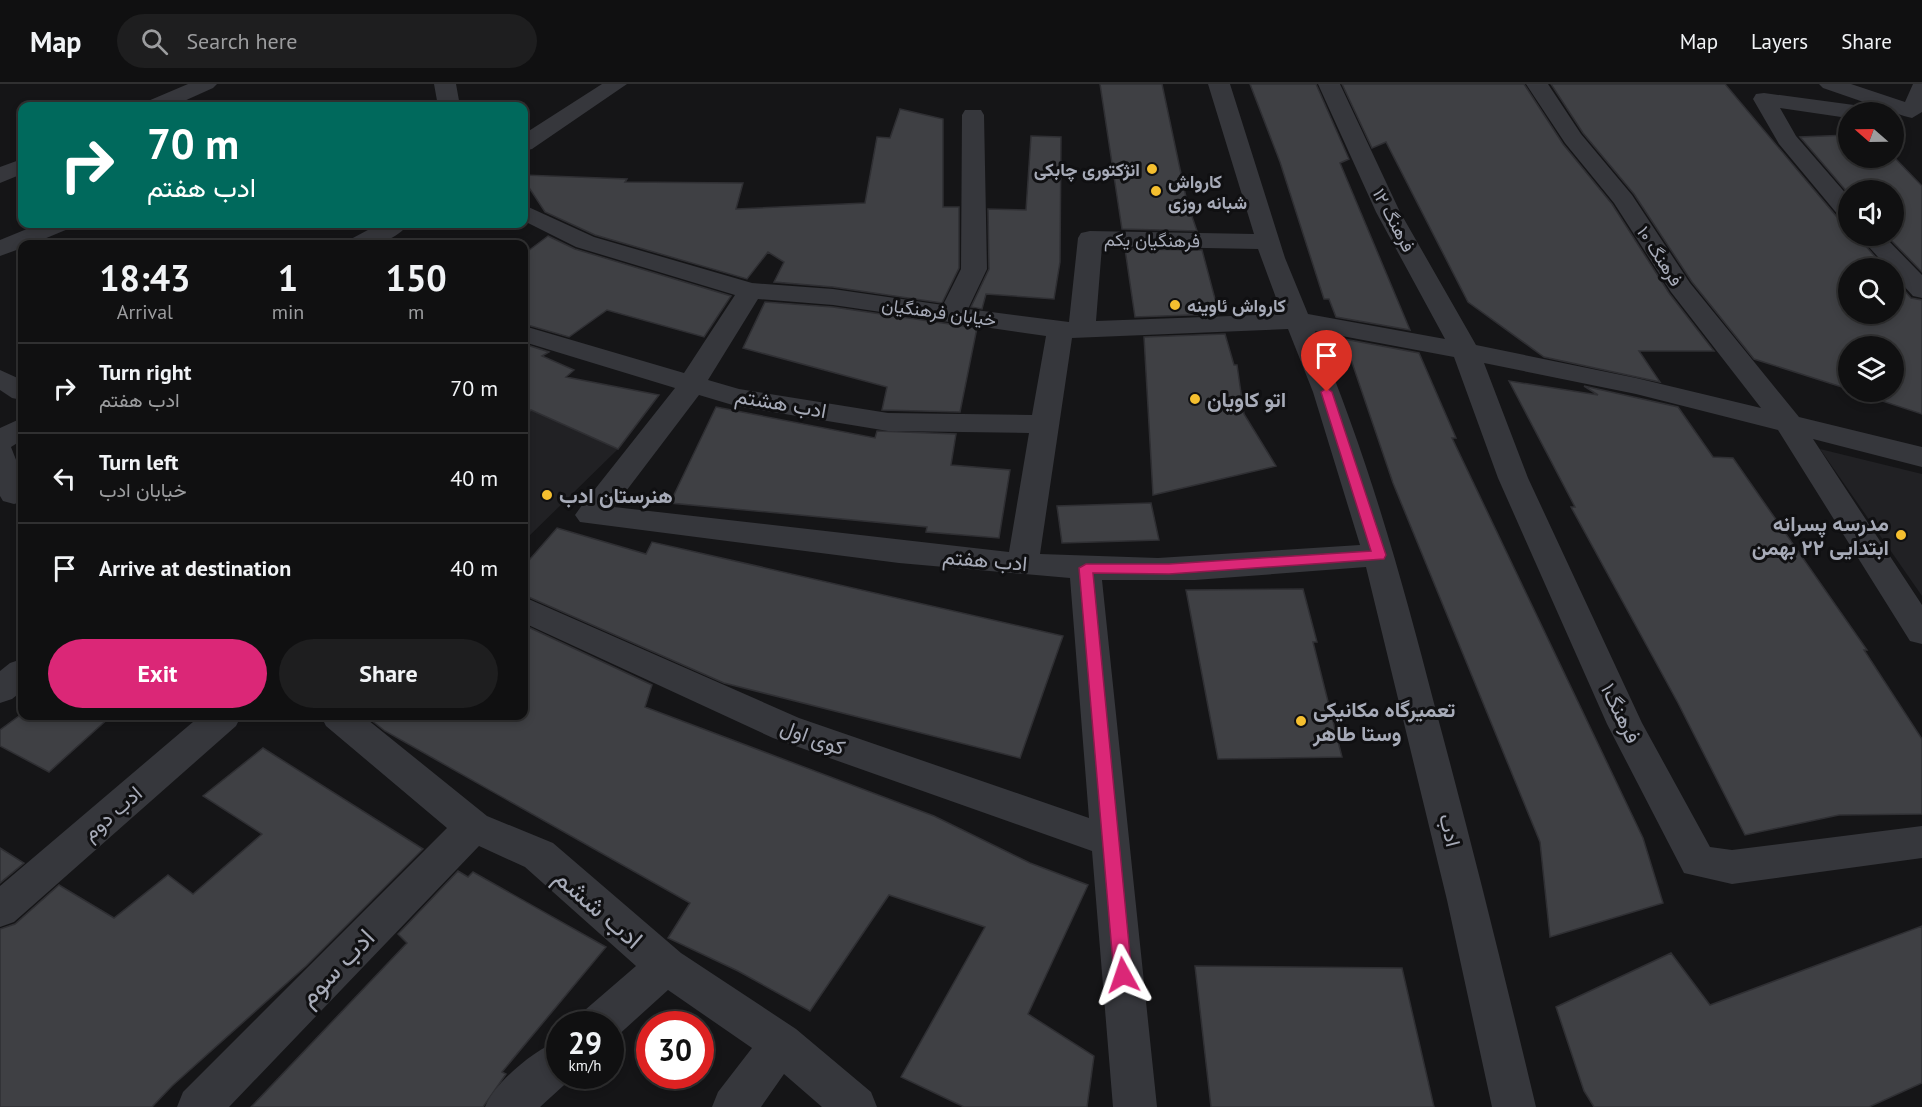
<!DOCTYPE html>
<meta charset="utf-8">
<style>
:root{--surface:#101011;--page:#1e1e1f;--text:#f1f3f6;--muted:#9c9d9f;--line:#303031;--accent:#db2777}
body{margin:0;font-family:"PT Sans",Vazirmatn,sans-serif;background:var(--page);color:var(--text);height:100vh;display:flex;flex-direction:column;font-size:22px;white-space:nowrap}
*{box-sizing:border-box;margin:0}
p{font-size:20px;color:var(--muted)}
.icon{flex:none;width:33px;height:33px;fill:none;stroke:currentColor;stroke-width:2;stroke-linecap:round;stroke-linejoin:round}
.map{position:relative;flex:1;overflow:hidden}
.side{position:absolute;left:18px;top:156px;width:510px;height:480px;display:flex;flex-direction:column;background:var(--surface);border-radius:12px;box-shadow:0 3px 9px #0003,0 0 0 2px var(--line)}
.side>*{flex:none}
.guide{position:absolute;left:18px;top:18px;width:510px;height:126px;border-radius:12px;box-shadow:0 3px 9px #0003,0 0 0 2px var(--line);background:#00695c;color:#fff;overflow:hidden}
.needle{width:39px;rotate:290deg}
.controls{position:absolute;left:1838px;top:18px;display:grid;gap:12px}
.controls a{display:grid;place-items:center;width:66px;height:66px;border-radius:50%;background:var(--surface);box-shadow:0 3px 9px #0003,0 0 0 2px var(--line);font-size:30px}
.speed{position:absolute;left:546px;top:927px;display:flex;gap:12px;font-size:30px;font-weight:700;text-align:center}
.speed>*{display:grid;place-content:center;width:78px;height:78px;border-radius:50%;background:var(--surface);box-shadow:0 3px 9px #0003,0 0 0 2px var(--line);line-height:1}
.speed small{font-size:15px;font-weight:400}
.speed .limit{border:9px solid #d22;background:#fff;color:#111}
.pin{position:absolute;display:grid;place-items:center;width:51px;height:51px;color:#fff;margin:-62px -26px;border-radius:50% 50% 50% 0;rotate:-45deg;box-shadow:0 0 6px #0007}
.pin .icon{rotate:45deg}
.me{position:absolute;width:66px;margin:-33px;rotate:355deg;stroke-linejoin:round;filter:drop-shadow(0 0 4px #0008)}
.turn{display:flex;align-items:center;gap:21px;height:126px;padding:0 30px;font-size:27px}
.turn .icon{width:78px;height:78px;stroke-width:2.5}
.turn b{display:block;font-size:42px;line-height:51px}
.eta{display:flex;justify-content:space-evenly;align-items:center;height:102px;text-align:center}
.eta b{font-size:36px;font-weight:600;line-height:42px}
.action{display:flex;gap:12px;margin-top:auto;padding:12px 30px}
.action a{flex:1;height:69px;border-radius:36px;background:var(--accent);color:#fff;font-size:24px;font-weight:600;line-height:69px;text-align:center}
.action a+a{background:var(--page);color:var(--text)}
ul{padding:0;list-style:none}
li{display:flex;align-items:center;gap:18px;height:90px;padding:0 30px;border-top:2px solid var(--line)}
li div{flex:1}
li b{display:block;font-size:22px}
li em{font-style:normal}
header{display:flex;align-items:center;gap:36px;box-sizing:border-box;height:84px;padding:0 30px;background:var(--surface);border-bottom:2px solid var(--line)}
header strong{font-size:28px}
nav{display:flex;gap:33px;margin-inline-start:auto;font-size:21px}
.search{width:420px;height:54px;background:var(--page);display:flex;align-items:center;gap:15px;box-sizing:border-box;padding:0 21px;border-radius:33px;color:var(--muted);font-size:22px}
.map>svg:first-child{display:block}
.built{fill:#212124}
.building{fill:#3f4044;stroke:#2f2f33;stroke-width:1.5}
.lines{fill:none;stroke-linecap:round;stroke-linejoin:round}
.minor{fill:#36373c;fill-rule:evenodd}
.route{fill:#db2777;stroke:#8e194d;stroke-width:1.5}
.poi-dot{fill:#f5bf2f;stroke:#101012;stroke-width:2}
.labels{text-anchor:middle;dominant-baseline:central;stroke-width:6;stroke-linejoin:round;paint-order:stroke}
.far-poi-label{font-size:18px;font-weight:bold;fill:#a7abb8;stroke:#101012;text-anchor:start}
.far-street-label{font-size:18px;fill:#a7abb8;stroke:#101012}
.poi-label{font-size:21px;font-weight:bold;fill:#a7abb8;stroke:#101012;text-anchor:start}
.street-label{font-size:21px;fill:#a7abb8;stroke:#101012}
.near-street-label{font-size:26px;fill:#a7abb8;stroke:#101012}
</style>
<header>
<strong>Map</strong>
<div class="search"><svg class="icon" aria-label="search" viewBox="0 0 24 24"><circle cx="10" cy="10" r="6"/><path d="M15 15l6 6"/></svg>Search here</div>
<nav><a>Map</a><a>Layers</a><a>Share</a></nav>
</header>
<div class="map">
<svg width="1922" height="1023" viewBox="0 0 1922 1023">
<rect width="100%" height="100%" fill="#151517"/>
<!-- built -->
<path class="built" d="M524 323 618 365 524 457Z
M1820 365 1922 390V512Z"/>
<!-- building -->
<path class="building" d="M1100 0H1162L1187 118 1197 147 1122 145Z
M1250 0H1316L1349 75 1340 79 1410 246 1336 233 1329 215H1324L1280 78Z
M1342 0H1524L1563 60 1612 120 1669 209 1714 267H1639L1660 298 1544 273 1468 218 1386 58 1372 64Z
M1551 0H1725L1837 133 1848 136V152H1857L1885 184H1848V230H1893V193L1911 214 1922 216V330L1855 308H1893V262H1848V305L1754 275 1692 198 1634 110 1583 49Z
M900 25 943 35V123H959V184L942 219 833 203 774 198 784 178 768 168 747 195 595 151 545 128 524 96V91L627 95 625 98 743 99 736 125 865 119 877 53 890 54Z
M1848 51V74L1893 72 1922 102V188L1887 152H1893V106L1848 109 1800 53Z
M1031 52 1061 53 1060 178 1054 215 986 210 982 225 971 223 989 185 988 125 1026 126Z
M548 152 575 165 731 212 704 253 607 226 569 253 524 240V170Z
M1125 165 1202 166 1219 230 1135 233Z
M765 218 833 223 977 244 960 328 882 326 887 303 743 264Z
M1225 250 1234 281H1237L1244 330 1276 382 1153 411 1144 253Z
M1344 255 1419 269 1456 354H1452L1643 754 1663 819 1550 853 1540 758 1393 399Z
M524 260 549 268 542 272 574 286 566 293 659 311 618 365 531 326 524 333Z
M1509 297 1598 311 1584 302 1678 323 1713 373 1733 374 1867 566H1864L1922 655V730L1839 731 1745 751 1678 619 1571 423H1575Z
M716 323 875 354 877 347 956 350 951 381 1010 386 999 454 926 448 927 443 670 419Z
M1151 419 1159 456 1062 459 1057 422Z
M557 444 646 470 652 458 1063 552 1020 674 724 599 524 511V482Z
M1303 505 1317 558H1313L1342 673 1218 675 1186 506Z
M524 541 652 601 645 623 934 732 1030 779 1088 801 1028 930 1094 972 1087 1023H964L901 993 985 843 889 811 810 927 738 887 668 854 690 819 385 647 366 632H524Z
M19 632H111L49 688 0 662V646Z
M263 664 423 765 306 882 172 1002 152 1023H0V845L15 840 59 801 114 834 168 791 193 810 262 750 203 712Z
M0 764 24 779 0 799Z
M458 787 468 793 473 788 606 863 502 988 506 990 483 1023H251L407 859 398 850Z
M1922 842V999L1869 1023H1594L1584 1007 1556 923 1671 869 1710 921Z
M1195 882 1402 884 1434 1023H1211Z"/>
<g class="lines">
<!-- minor -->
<path class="minor" d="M188 0H217L213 4 173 22H145L148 17Z
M434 0H456L460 22H438Z
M602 0H627L532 65 524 67V50Z
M1208 0H1230L1285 174 1308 230 1445 255 1376 128 1318 0H1340L1400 128 1476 261 1636 294 1761 324 1671 208 1614 119 1565 59 1526 0H1548L1581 50 1632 111 1690 199 1799 333 1922 363V383L1813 355 1922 521V560L1910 557 1778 346 1636 310 1484 279 1528 394 1642 639 1710 763 1732 766 1922 742V774L1732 800 1684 789 1607 640 1498 394 1454 273 1315 247C1367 369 1402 495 1435 623 1471 756 1504 889 1536 1023H1492L1447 816 1366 483 1195 496H1102L1157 1023H1113L1092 767 773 654 524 539V513L799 634 1089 734 1070 494 899 479 580 438 575 431 580 424 675 304 524 258V242L684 289 735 211 576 163 524 137V121L594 153 752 199 833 205 943 221 961 185 962 31 965 26H981L984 31 987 185 968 225 1069 238 1078 154 1081 149 1090 147 1254 150ZM1102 162 1258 165 1282 230 1096 237ZM758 215 833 221 1046 252 1032 331 888 329 739 305 708 296ZM1288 245 1313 308 1360 461 1158 474 1040 470 1072 254ZM699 311 736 322 888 347 1029 349 1009 468 614 423Z
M1819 0H1851L1905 18 1913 0H1922V28L1912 34 1904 32 1823 4Z
M1764 9 1854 21 1862 23 1865 28H1848V34L1780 24 1796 52 1848 112V134L1839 132 1779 60 1753 15 1756 10Z
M22 75V90L0 99V83Z
M39 140H71L68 145 32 160H22V164L0 172V156Z
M379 140H408C395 159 368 162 348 160L351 155Z
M1859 152H1884L1922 191V214L1913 212 1893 190V184H1888Z
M0 286 22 296V316L12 314 0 306Z
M22 334V356L11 363 22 391V418L14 420 3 417 0 412V344Z
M22 575V607L12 615 0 619V587L10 579Z
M200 632H241L236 642 14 838 0 843V802Z
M321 632H363L487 732 553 759 681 869 796 945 871 1008 877 1023H822L784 990 761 1023H712L718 1008 752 964 668 906 615 954 610 956V940H579L585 926 636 882 525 783 479 762 229 1023H177L183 1008 447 744 326 642Z
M560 956V992H574L540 1023H485C495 998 534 966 560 956Z"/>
</g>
<!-- route -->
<path class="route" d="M1327 304 1332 308 1386 471 1384 475 1169 490 1093 489 1132 891 1129 896 1123 898 1117 896 1114 891 1079 484 1086 480H1169L1371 467 1321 308Z"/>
<!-- markers -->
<g class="poi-dot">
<circle cx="1152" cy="85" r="6"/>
<circle cx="1156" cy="107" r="6"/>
<circle cx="1175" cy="221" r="6"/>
<circle cx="1195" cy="315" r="6"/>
<circle cx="547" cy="411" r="6"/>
<circle cx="1901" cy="451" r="6"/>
<circle cx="1301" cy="637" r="6"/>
</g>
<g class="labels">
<!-- far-poi labels -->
<g class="far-poi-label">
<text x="1140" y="85" text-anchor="end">انژکتوری چابکی</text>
<text x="1168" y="97">کارواش<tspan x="1168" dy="21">شبانه روزی</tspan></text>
<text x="1187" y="221">کارواش ئاوینه</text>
</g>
<!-- far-street labels -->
<g class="far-street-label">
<text transform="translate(1394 136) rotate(62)">فرهنگ ۱۲</text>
<text transform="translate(1152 156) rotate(1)">فرهنگیان یکم</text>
<text transform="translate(1660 172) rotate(57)">فرهنگ ۱۰</text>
<text transform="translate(939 228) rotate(8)">خیابان فرهنگیان</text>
</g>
<!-- poi labels -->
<g class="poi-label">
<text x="1207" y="315">اتو کاویان</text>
<text x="559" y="411">هنرستان ادب</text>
<text x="1889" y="439" text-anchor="end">مدرسه پسرانه<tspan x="1889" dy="24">ابتدایی ۲۲ بهمن</tspan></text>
<text x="1313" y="625">تعمیرگاه مکانیکی<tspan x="1313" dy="24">وستا طاهر</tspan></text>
</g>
<!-- street labels -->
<g class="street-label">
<text transform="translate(781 319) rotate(10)">ادب هشتم</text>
<text transform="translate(985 476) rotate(5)">ادب هفتم</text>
<text transform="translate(1621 629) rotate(64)">فرهنگ۱</text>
<text transform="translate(813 653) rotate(20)">کوی اول</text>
<text transform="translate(112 729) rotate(-41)">ادب دوم</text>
<text transform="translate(1450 746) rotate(76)">ادب</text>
</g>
<!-- near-street labels -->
<g class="near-street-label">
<text transform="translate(599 824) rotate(41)">ادب ششم</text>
<text transform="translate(336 883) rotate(-46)">ادب سوم</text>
</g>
</g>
</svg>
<div class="controls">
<a><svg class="needle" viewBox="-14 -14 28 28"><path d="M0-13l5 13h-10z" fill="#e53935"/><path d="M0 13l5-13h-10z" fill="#9c9d9f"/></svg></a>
<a><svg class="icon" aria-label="sound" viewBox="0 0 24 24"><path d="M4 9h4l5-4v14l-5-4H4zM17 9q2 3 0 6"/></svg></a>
<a><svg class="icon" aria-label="search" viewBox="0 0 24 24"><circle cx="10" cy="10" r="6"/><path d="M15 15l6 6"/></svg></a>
<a><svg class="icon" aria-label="layers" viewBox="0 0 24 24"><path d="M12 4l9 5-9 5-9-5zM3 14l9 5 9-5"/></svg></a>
</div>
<div class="speed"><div>29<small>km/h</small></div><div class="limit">30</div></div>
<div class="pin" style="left:1327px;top:308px;background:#d93025"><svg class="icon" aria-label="arrive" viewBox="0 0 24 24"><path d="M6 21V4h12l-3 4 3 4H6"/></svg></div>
<svg class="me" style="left:1123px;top:891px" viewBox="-20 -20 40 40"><path d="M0-17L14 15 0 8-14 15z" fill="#db2777" stroke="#fff" stroke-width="4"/></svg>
<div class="guide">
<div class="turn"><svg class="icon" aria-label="right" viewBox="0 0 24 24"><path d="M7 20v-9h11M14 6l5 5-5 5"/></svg><div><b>70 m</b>ادب هفتم</div></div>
</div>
<section class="side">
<div class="eta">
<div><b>18:43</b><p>Arrival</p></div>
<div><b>1</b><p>min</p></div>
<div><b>150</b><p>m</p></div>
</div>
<ul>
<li><svg class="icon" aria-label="right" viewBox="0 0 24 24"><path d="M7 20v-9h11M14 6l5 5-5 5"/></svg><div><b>Turn right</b><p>ادب هفتم</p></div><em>70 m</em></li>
<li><svg class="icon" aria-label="left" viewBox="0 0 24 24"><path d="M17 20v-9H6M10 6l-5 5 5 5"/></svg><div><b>Turn left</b><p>خیابان ادب</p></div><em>40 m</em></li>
<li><svg class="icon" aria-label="arrive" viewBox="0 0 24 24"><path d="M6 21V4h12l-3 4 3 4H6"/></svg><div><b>Arrive at destination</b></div><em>40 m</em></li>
</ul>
<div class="action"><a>Exit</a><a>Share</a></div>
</section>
</div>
